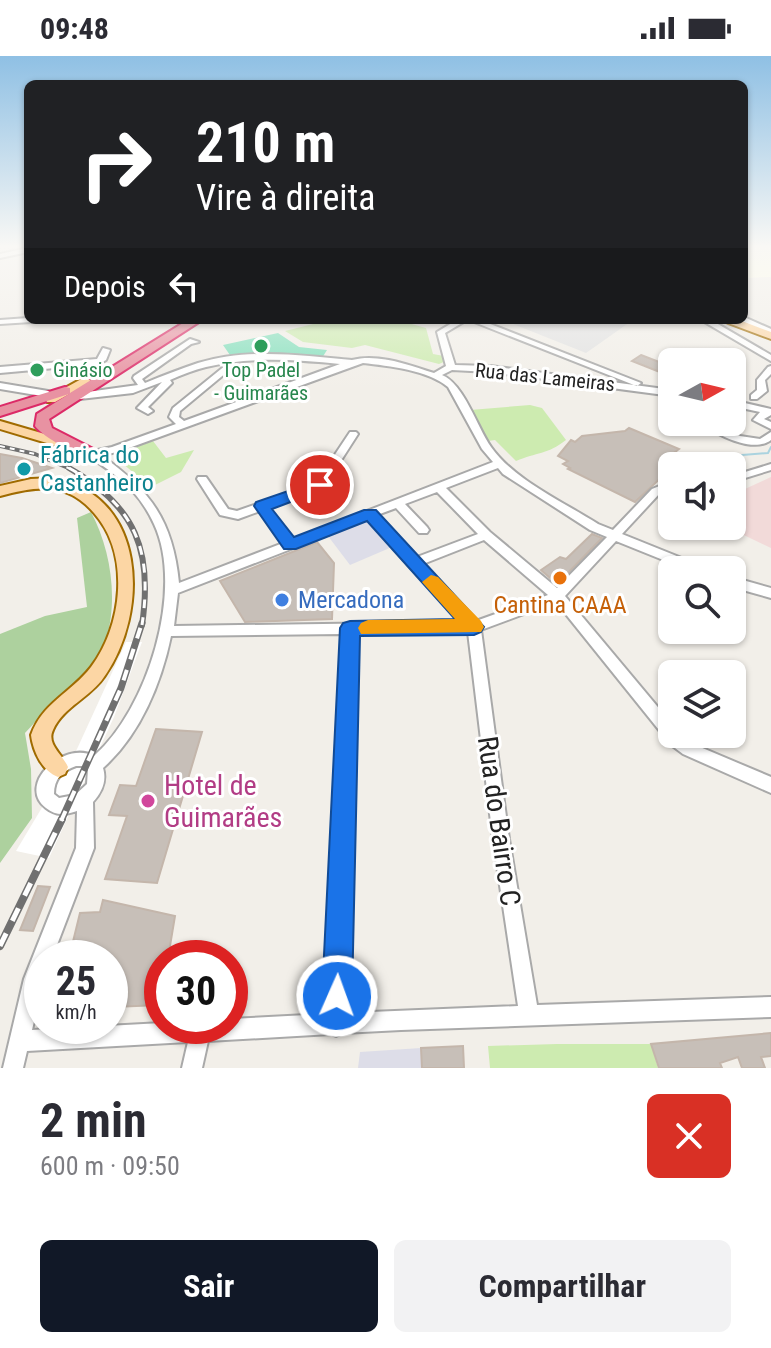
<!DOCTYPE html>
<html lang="pt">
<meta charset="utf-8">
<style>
:root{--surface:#fff;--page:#f2f2f3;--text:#2b2b33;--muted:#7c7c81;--accent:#111827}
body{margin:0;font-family:"Roboto Condensed",sans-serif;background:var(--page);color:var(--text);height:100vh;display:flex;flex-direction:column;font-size:30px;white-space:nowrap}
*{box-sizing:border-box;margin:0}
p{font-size:26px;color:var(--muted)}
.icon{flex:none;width:44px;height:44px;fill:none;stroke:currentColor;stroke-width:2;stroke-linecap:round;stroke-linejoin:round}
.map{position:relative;height:1012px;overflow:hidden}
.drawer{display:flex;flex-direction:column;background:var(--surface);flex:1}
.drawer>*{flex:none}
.hud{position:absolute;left:24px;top:24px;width:724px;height:244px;border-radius:12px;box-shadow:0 2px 6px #0004;background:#202124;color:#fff;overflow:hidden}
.needle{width:52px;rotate:82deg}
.buttons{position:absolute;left:658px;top:292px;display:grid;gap:16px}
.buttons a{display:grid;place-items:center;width:88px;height:88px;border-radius:12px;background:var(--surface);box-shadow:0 2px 6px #0004;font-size:40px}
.speed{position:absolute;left:24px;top:884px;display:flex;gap:16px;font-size:40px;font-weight:700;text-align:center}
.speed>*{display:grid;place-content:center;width:104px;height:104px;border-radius:50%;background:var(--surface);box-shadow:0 2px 6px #0004;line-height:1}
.speed small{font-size:20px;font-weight:400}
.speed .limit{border:12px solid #d22;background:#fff;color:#111}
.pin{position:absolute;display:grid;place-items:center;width:68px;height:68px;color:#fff;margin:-34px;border:4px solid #fff;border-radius:50%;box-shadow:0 2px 8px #0007}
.me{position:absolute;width:88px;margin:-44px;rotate:2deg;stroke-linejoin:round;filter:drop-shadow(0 0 6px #0008)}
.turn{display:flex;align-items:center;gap:28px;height:168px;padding:0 40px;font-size:36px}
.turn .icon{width:104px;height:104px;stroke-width:2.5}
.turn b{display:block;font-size:56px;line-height:68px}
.then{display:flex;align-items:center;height:76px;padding:0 40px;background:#0003;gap:16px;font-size:30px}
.round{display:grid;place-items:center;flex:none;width:84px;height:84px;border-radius:12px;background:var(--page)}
.overview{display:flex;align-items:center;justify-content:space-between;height:136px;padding:0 40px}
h1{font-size:48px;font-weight:700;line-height:60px}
.button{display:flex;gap:16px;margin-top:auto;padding:16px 40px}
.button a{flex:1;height:92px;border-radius:12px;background:var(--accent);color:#fff;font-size:32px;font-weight:700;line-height:92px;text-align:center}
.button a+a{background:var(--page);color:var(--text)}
.status{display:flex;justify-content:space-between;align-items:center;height:56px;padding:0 40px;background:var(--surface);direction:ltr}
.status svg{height:22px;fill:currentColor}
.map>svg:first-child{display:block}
.commercial{fill:#f2dad9}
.education{fill:#ffffe5}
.grass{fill:#cdebb0}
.forest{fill:#add19e}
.pitch{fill:#88e0be}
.parking{fill:#e2e2e2}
.plaza{fill:#dddde8}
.pier{fill:#fff}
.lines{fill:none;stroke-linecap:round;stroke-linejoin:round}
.stream{stroke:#aad3df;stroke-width:2}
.building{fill:#c7bfb8;stroke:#c4b6ab;stroke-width:2}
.minor-casing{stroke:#a9a9a9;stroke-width:4}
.major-casing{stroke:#a06b00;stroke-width:4}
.highway-casing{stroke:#dc2a67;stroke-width:4}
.minor{fill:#fff;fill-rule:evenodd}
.major{fill:#fcd6a4;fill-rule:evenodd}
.highway{fill:#e892a2;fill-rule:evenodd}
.rail-far3-casing{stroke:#707070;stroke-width:4}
.rail-far2-casing{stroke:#707070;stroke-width:6}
.rail-far1-casing{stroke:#707070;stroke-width:7}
.rail-casing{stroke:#707070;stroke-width:8}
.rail-far3{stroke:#fff;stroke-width:2;stroke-dasharray:5;stroke-linecap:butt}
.rail-far2{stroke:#fff;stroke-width:3;stroke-dasharray:9;stroke-linecap:butt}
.rail-far1{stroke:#fff;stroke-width:4;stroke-dasharray:11;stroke-linecap:butt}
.rail{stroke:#fff;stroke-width:5;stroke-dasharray:14;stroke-linecap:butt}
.route{fill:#1a73e8;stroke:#114b97;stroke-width:2}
.slow{fill:#f59e0b}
.leisure-dot{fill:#2e9e5b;stroke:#fff;stroke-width:3}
.culture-dot{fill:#0f9aa8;stroke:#fff;stroke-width:3}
.food-dot{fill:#e8710a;stroke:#fff;stroke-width:3}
.shop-dot{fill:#3f7fe0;stroke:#fff;stroke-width:3}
.hotel-dot{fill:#d1479c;stroke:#fff;stroke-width:3}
.labels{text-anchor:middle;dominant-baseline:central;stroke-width:6;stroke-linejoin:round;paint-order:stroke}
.far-leisure-label{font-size:20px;fill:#27864d;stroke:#fff;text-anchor:start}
.far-street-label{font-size:20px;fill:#222;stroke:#fff}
.culture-label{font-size:24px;fill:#0d838f;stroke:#fff;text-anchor:start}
.shop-label{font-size:24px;fill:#366cbe;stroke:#fff;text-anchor:start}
.food-label{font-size:24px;fill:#c56008;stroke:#fff}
.near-hotel-label{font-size:28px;fill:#b23c85;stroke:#fff;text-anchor:start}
.near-street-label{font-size:28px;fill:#222;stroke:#fff}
</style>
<div class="status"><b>09:48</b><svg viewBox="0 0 49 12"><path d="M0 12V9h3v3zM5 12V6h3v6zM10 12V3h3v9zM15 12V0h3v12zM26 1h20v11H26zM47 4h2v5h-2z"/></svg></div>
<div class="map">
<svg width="771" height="1012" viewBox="0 0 771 1012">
<rect width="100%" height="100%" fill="#f2efe9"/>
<!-- commercial -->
<path class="commercial" d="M771 421V492L725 470H732V439Z"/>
<!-- education -->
<path class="education" d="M744 192H771V221L744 222Z"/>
<!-- grass -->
<path class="grass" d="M329 264H397L426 272 433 298 444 300 446 305 439 308 365 289 352 292 303 286 285 275Z
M530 349 542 352 566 384C547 399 537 396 516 405L495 384 488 385 470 354Z
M153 385 166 402 194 394 181 416 151 431 117 403 119 397Z
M557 988H651L658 1012H490L488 990Z"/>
<!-- forest -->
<path class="forest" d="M91 456C116 503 123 574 88 619 77 633 59 642 46 655 38 662 32 670 25 677L31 713 32 762 0 807V578L45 560 87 551 77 462Z"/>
<!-- pitch -->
<path class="pitch" d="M278 277 299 291 327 294 322 302 275 297 232 302 223 289Z"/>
<!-- parking -->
<path class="parking" d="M503 264H626L630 266 586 297Z"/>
<!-- plaza -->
<path class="plaza" d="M369 464 392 491 350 509 328 480Z
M421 992 422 1012H358L360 996Z"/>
<!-- pier -->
<path class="pier" d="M126 586H142L114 661 49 802 16 795 77 693Z"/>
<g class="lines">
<!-- stream -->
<path class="stream" d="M742 399 768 397 771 391
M692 410 711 401"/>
</g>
<!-- building -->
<path class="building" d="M641 299 672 311V313L665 318 632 305Z
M629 372 679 393 675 396 684 400 635 446 568 413 570 412 563 408 568 405 558 400 571 384 575 386 582 380 625 375Z
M0 398 22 402 52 412 0 427Z
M592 478 602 482 557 528 541 514 560 501 566 503Z
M317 486 334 507 332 563 245 566 220 525Z
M156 673 202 676 157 827 105 823 127 760 109 759 120 729 136 730Z
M38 830 50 831 33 875 20 874Z
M103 844 175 860 168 902H162L159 949 114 951 116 938H110V902H69L80 857 100 856Z
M771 977V1000L761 1001 765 1012H742L738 1001 720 1007 722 1012H659L651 988Z
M463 990 464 1012H422L421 992Z"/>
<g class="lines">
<defs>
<path id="minor" d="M27 192 28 196 0 202V198Z
M744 261 771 273V278L741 265 744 264Z
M28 262V264H32L31 266 0 268V264Z
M457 264H467L445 277 455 309 490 310 672 334V340L490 316 452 314 442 319C464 328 477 371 491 391 513 423 565 447 598 468L613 474 652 433 672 425V432L660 437 622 478 704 511 706 514H688L616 485 565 540 672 668V678H680L693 688 771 721V737L683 698 671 689 556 546 481 574 509 783 537 949 771 941V961L401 974 343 977 336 980 331 978 208 985 202 1012H182L188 986 27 995 23 1012H3L24 923 76 792 77 755C65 759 56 760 46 752 16 729 63 684 94 700 147 654 185 534 154 468 146 450 132 432 116 420 107 412 96 406 87 398L88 396 112 391 176 368 169 361 173 352 226 309 233 311 180 355 179 361 184 365 340 308C295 304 251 300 206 311 194 314 181 319 170 324L172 327 148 351 153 355 148 358 137 352 162 326 133 337 80 343 75 340 80 337 138 329 133 322 134 320 190 283 199 286 191 288 142 323 145 327C162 320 180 313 198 307 248 292 300 299 352 304 378 297 409 309 434 317L446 310 437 276ZM363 307C389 310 428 314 448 331L482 393 493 406 292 484 269 452 324 431 358 378 356 376H350L316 427 237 455 228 453 206 421H198L197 423 220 459 238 463 260 455 283 487 179 527C173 465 151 435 101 399L118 396ZM498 412 503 418 590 474 607 481 557 532 490 476 446 432ZM437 436 478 478 417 501 377 459 396 452 419 477H427L429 474 427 471 405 448ZM368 463 409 510 461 566 174 570 178 537ZM484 484 548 539 476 565 423 508ZM468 576 493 783 518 950 346 957 356 578ZM343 578 326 958 230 963V970H162V967L32 974 42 930V902H52L94 792 93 746C102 736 107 725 103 712 140 679 161 628 171 580ZM76 710H83L88 713 87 728 75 739 59 742 54 738C54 723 62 715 76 710Z
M469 264H480L641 327 637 330 634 329Z
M701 264H711L771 299V305Z
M103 292 110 294 106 304 99 308 0 317V311L97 303Z
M771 310V318L765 324 767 335 757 343H751V339L757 334V324L768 311Z
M0 327 48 335 53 338 48 341 0 333Z
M732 344 771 353V359L764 363 771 366V373L753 364 760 356 732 350Z
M699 366H711L740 380 760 383 771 376V384C753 398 715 378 699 366Z
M771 408V414L732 426V420Z
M732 521 771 532V542L732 531Z"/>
<path id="major" d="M728 264H739L771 276V283L728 267Z
M85 321 91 325 89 327 55 346H47L45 343Z
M0 365 72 386 74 389 67 393 0 373Z
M52 422C147 438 150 556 104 621 91 641 63 651 53 674 46 688 63 699 68 711L65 718 58 721C42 715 33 695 31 679 42 647 71 637 91 611 122 570 131 499 94 457 67 425 37 430 0 440V430L31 423Z"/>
<path id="highway" d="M188 264H202L49 363 52 372 97 395V401C83 404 44 382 35 370L37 358 69 338 0 360V351L65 331 70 332V337Z"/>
</defs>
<!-- minor casing -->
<use href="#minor" class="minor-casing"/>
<!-- major casing -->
<use href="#major" class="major-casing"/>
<!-- highway casing -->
<use href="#highway" class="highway-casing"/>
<!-- minor -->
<use href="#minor" class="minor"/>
<!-- major -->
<use href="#major" class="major"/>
<!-- highway -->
<use href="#highway" class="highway"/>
<defs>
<path id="rail-far3" d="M0 390 35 398 73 414"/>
<path id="rail-far2" d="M69 412C136 450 153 495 142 569"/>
<path id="rail-far1" d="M61 765 121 632 142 567"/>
<path id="rail" d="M0 890 62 763"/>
</defs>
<!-- rail-far3 casing -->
<use href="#rail-far3" class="rail-far3-casing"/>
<!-- rail-far2 casing -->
<use href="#rail-far2" class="rail-far2-casing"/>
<!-- rail-far1 casing -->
<use href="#rail-far1" class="rail-far1-casing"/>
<!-- rail casing -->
<use href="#rail" class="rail-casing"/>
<!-- rail-far3 -->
<use href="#rail-far3" class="rail-far3"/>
<!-- rail-far2 -->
<use href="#rail-far2" class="rail-far2"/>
<!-- rail-far1 -->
<use href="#rail-far1" class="rail-far1"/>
<!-- rail -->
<use href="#rail" class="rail"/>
</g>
<!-- sky -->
<linearGradient id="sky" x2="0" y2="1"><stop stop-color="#8fc0e4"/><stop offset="0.57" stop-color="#f9f8f5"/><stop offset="1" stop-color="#f9f8f5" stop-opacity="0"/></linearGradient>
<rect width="771" height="334" fill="url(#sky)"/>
<!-- route -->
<path class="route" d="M320 424 325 426V433L272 453 294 481 364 454H376L484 571 481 576 474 579 360 580 352 940 347 951 337 955 326 951 322 940 340 572 343 567 350 565 455 563 367 465 296 493H284L254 450 256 446Z"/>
<!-- slow -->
<path class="slow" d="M431 519 438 521 481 565 484 571 481 576 361 578 358 572 361 567 368 564 455 563 422 526Z"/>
<!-- markers -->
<g class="leisure-dot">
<circle cx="261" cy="290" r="8"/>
<circle cx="37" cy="314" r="8"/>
</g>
<circle class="culture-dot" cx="24" cy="413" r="8"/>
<circle class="food-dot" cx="560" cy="522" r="8"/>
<circle class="shop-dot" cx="282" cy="544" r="8"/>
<circle class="hotel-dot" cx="148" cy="745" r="8"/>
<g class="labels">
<!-- far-leisure labels -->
<g class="far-leisure-label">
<text x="53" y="314">Ginásio</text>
<text x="261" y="314" text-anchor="middle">Top Padel<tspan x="261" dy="23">- Guimarães</tspan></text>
</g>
<!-- far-street labels -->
<g class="far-street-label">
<text transform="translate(545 321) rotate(6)">Rua das Lameiras</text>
</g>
<!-- culture labels -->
<g class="culture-label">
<text x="40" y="399">Fábrica do<tspan x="40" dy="28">Castanheiro</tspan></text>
</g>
<!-- shop labels -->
<g class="shop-label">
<text x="298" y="544">Mercadona</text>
</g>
<!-- food labels -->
<g class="food-label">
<text x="560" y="549">Cantina CAAA</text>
</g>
<!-- near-hotel labels -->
<g class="near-hotel-label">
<text x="164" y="729">Hotel de<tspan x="164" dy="32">Guimarães</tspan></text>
</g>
<!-- near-street labels -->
<g class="near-street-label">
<text transform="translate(499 765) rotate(82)">Rua do Bairro C</text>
</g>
</g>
</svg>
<div class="buttons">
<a><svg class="needle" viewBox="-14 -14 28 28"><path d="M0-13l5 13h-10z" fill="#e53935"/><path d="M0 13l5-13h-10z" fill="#7c7c81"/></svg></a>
<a><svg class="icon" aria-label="sound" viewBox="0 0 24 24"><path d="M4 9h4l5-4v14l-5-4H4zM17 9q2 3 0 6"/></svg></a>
<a><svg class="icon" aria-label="search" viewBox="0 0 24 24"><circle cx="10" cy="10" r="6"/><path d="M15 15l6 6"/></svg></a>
<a><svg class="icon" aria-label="layers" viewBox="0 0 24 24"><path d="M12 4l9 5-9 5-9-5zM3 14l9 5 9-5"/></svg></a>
</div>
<div class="speed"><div>25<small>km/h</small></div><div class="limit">30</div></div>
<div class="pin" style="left:320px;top:429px;background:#d93025"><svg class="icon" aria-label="arrive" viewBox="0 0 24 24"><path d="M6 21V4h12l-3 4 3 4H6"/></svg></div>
<svg class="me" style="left:337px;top:940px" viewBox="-20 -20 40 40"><circle r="17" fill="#1a73e8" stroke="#fff" stroke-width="3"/><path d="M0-11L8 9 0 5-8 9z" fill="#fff"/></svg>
<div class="hud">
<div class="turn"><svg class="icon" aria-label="right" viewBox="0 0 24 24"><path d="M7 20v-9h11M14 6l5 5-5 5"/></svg><div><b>210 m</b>Vire à direita</div></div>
<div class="then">Depois<svg class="icon" aria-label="left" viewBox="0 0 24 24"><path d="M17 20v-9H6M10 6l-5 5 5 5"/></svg></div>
</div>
</div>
<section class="drawer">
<div class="overview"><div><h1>2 min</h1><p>600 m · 09:50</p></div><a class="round" style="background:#d93025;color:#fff"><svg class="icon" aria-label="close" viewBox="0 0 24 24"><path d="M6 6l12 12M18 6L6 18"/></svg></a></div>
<div class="button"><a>Sair</a><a>Compartilhar</a></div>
</section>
